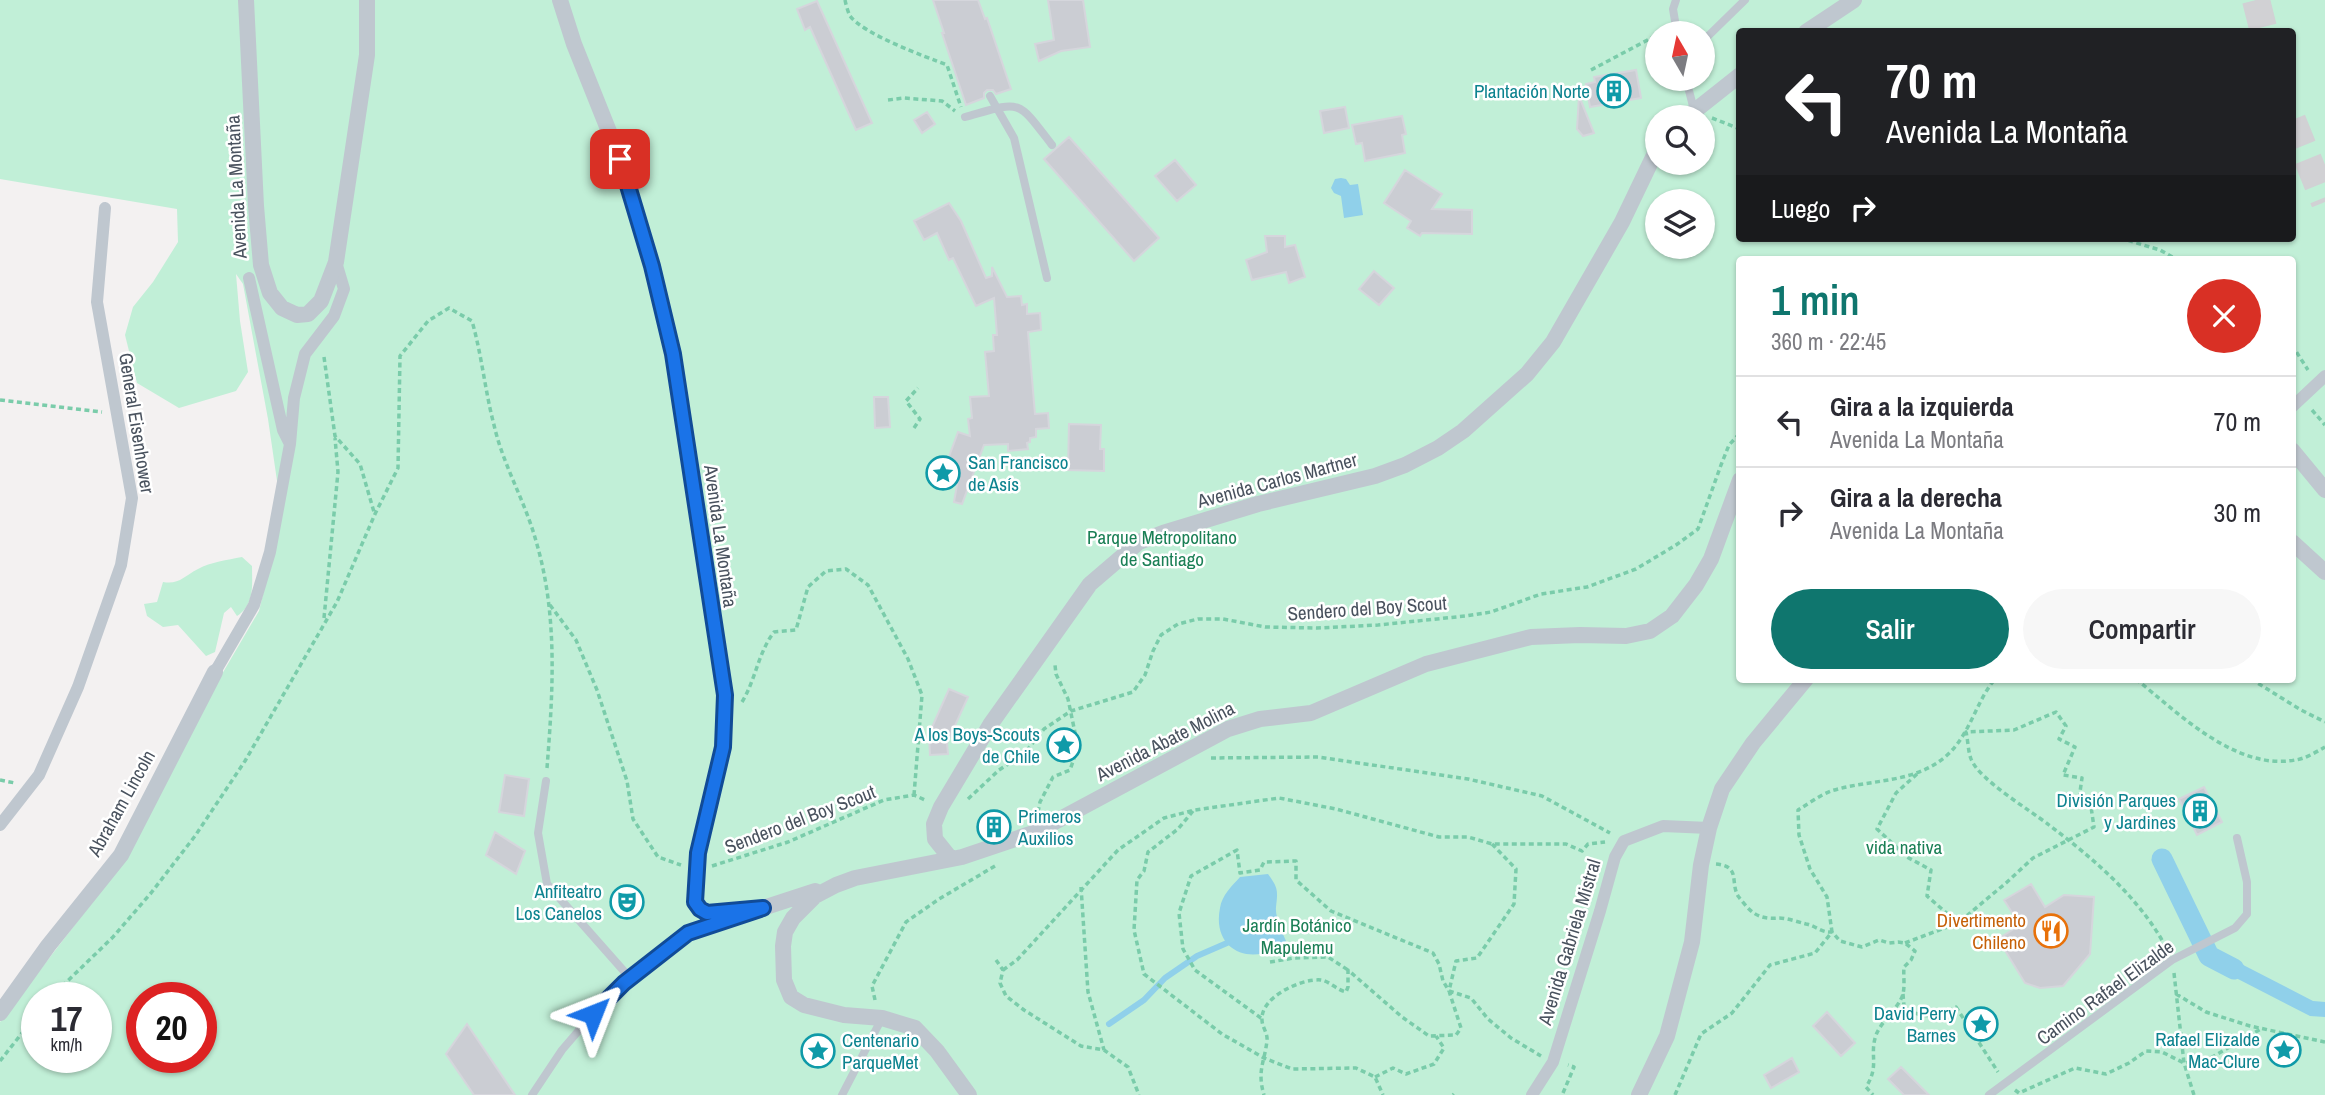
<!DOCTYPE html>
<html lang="es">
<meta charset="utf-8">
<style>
:root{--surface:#fff;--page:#f7f7f7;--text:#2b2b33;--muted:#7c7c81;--line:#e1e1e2;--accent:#0f766e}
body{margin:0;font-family:"Archivo Narrow",sans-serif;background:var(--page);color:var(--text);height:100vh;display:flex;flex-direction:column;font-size:26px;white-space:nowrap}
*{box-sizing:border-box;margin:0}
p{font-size:23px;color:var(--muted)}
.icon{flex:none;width:38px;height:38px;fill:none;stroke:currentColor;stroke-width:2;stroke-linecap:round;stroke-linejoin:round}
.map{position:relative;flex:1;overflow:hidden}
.sheet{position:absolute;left:1736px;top:256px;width:560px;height:427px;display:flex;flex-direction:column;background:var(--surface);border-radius:7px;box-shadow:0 2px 5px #0004}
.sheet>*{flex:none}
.hud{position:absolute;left:1736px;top:28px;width:560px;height:214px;border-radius:7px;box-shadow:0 2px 5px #0004;background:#202124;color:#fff;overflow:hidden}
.needle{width:46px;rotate:351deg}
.tools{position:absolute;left:1645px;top:21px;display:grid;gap:14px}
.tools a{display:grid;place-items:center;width:70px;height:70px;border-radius:50%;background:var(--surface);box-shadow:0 2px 5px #0004;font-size:35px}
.speed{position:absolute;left:21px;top:982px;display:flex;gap:14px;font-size:35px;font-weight:700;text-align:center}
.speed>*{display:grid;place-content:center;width:91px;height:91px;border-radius:50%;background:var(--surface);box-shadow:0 2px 5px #0004;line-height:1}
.speed small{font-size:18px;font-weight:400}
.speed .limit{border:10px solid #d22;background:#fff;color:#111}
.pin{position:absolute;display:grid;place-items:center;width:60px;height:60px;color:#fff;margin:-30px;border-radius:14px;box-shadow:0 4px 10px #0006}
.me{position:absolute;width:77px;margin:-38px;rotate:45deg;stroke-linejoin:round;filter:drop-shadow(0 0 5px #0008)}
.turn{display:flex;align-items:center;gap:24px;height:147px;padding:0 35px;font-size:32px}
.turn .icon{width:91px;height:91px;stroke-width:2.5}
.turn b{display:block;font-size:49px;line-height:60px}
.then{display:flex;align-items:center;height:66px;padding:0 35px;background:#0003;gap:14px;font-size:26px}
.round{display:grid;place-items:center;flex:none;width:74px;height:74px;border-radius:37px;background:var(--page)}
.head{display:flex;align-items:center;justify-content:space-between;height:119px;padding:0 35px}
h1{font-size:42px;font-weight:600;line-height:52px;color:var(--accent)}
.button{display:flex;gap:14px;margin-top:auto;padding:14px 35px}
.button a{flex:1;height:80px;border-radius:42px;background:var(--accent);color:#fff;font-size:28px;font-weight:600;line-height:80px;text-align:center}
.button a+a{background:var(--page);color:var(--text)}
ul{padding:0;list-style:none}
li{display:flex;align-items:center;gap:21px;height:91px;padding:0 35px;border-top:2px solid var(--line)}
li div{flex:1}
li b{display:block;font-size:26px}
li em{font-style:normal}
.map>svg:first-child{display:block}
.green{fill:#c1efd7;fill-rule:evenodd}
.water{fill:#90d0ea}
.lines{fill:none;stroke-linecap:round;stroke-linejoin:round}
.stream{stroke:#90d0ea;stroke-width:6}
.canal{stroke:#90d0ea;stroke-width:21}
.building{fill:#cbcdd3;stroke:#d5d6dc;stroke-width:2}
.motorway-tunnel{stroke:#d1d1d4;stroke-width:28;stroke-dasharray:28 14;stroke-linecap:butt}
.path{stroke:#7accaa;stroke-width:3.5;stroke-dasharray:5 3.5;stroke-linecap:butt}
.service{stroke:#bfc7cf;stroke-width:8}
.pedestrian{stroke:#bfc7cf;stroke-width:12}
.minor{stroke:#bfc7cf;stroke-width:16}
.route-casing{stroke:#114b97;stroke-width:18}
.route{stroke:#1a73e8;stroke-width:12}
.labels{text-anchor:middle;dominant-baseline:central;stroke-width:5;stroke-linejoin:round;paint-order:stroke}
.culture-label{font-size:19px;fill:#0d838f;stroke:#fff;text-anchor:end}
.street-label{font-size:19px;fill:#49525e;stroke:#fff}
.park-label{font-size:19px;fill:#1a7f55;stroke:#fff}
.food-label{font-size:19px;fill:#c56008;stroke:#fff;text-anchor:end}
</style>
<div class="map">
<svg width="2325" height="1095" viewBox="0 0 2325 1095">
<rect width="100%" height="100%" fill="#f3f1f1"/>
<!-- green -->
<path class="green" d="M0 0H2325V1095H0V1022L127 857 191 727 259 611 282 515 268 419 243 284 236 274 240 321 248 372 236 391 179 408 137 383 125 335 133 307 153 282 178 242 177 209 0 179ZM1740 32H2292V238H1740ZM1657 33H1703V79H1657ZM1657 117H1703V163H1657ZM1657 201H1703V247H1657ZM1740 259H2292V679H1740ZM37 998H96V1057H37ZM142 998H201V1057H142Z
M242 557 252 566C252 585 255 604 237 616L231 607 224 613 215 652 206 656 178 625 163 627 147 616 144 604 157 602 163 582C179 585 184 576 198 569 211 562 227 560 242 557Z"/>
<!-- water -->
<path class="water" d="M1341 178 1346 179 1350 185 1358 184 1363 215 1344 218 1341 196 1334 193 1331 188 1335 179Z
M1268 874C1278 888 1278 890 1276 907 1275 917 1282 932 1286 941 1256 968 1211 953 1220 908 1222 895 1232 886 1240 877Z
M2216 951 2313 1001 2325 1002V1017L2310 1016 2203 961Z"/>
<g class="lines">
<!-- stream -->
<path class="stream" d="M1109 1024 1144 1000 1165 978 1197 956 1227 943"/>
<!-- canal -->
<path class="canal" d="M2162 859 2209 956 2234 969"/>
</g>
<!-- building -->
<path class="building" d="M933 0H978L985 19 987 18 1011 89 996 94 993 90H987L984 93V98L966 105 942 33H944Z
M1048 0H1083L1090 47 1061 51 1039 61 1035 44 1054 40Z
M817 1 872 123 856 130 810 27 805 30 797 9Z
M1636 70 1641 98 1590 107 1586 84 1595 82 1594 77Z
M1579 96 1594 133 1583 136 1577 129Z
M1345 107 1349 128 1324 133 1320 111Z
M927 112 935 124 922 133 914 120Z
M1402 116 1406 134 1402 135 1405 153 1365 161 1362 143 1356 144 1352 125Z
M1069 137 1159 238 1134 261 1044 159Z
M1175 160 1196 185 1177 201 1155 176Z
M1405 170 1442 194 1432 209 1472 210V234L1422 233 1420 236 1407 228 1411 221 1384 203Z
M949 203 961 221 986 278 992 276V267L1007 297 1021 296 1022 305 1027 304V314L1040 313 1041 330 1028 332 1035 414 1048 413 1049 428 1036 429V437L1030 438V442L1027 443 1028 449 1008 451V444L984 445 962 504 954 502 959 474 941 484 933 468 947 462 958 432 970 436 968 419 972 418 970 397 989 396 985 352 994 351 993 335H997L994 298 976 306 953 258 949 260 937 233 924 240 914 221Z
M1265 236H1285V247L1295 245 1305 277 1289 283 1286 272 1252 280 1246 260 1267 252Z
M1374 271 1394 288 1379 305 1359 289Z
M874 397H888L890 427 875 428Z
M1069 424 1101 425 1100 449H1104V471L1068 470Z
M949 689 968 697 947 743 948 754 930 755 929 734Z
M505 775 529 779 524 816 499 812Z
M2204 787 2222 822 2197 835 2179 799Z
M495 832 525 851 516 874 486 855Z
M2031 884 2045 907 2064 895 2094 897 2090 954 2063 986 2040 988 2025 983 1998 939 2020 925 2004 900Z
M1827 1012 1855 1043 1841 1056 1813 1026Z
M467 1024 515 1095H474L446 1054Z
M1792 1058 1799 1072 1771 1088 1764 1075Z
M1901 1067 1929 1095H1904L1888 1079Z"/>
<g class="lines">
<!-- motorway-tunnel -->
<path class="motorway-tunnel" d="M2256 0 2264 32
M2292 120 2325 202"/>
<!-- path -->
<path class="path" d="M845 0C846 5 848 12 850 16 865 35 924 56 947 65L961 107
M1591 70 1657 35
M888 100 904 98 942 101 955 111
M1712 118 1740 129
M2120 238 2160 250 2176 259
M2292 345 2308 370
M324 357 335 436 360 464 374 512
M0 400 102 412
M2312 410 2325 425
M914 428 920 419 906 401 918 388
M550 605 576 640 597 690 627 781 633 819 658 857 681 865
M324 618 338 472 335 438
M2136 679C2178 713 2236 771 2295 760 2305 759 2316 752 2325 747
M2251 679 2301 710 2325 722
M742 702C756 679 758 653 774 632L796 630 808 587 826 571 846 569 868 585 908 659 922 695 914 795
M1211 758 1318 757 1468 779 1542 796 1610 833
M1917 774 1896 793 1877 829 1907 857 1931 870 1927 896 1958 923
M0 780 15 783
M968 799 999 770 1024 754 1044 729 1071 711 1133 692 1145 675 1153 651 1161 635 1178 624 1198 619H1223L1265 627 1317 628 1378 625 1465 616 1491 612 1541 594 1587 587 1636 569 1676 545 1698 529 1721 465 1729 445 1740 433
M1193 811 1178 829 1148 852 1144 871 1137 880 1134 930 1144 974 1222 1034 1264 1058 1292 1069 1356 1068 1375 1077 1383 1095
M1038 812 1040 802 1053 777 1070 770 1078 747 1068 699 1056 674 1055 665
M1492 844 1516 869 1514 904 1477 958 1456 961 1449 991 1471 998 1488 1019 1511 1038 1541 1056
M1716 864C1741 866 1730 882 1738 896 1741 900 1746 906 1749 909 1758 918 1768 919 1779 918 1787 918 1798 922 1806 924 1816 926 1822 933 1832 932L1840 941 1862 947 1879 940 1889 943 1898 942 1905 943 1915 951 1911 960 1904 967C1903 977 1906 990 1901 999 1895 1011 1881 1022 1876 1035 1869 1056 1880 1065 1866 1087L1873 1095
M712 866 788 842 884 800 914 795 925 800
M1081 887 1088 992 1104 1050
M1905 943 1958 923 2006 883 2033 858 2094 827 2090 800 2079 799 2082 778 2063 775 2075 747 2059 739 2066 726 2056 712 2014 730 1966 732C1968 740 1968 751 1971 759 1979 780 2030 810 2049 825 2094 859 2140 898 2167 949
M996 960 1003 970 1000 983 1006 996 1024 1010 1081 1046 1104 1050 1128 1067 1139 1095
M1270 962 1294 958 1328 957 1348 970
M1003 970 1017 960 1118 850 1164 818 1195 810 1279 798 1336 809 1439 837H1468L1492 844H1566L1582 851 1588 844 1605 842
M2174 973 2184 1063 2194 1095
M1903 994 1904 1006C1921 1020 1939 1018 1956 1007L1998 1072
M2176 994 2206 1012 2250 1026 2325 1042
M50 998 113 937 151 893 195 836 245 761 337 602 375 514 398 468 400 356 428 321 449 308 472 321C482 356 485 391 494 425 503 465 525 501 536 541 558 615 553 691 547 768
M875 1000 872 986 906 922 939 899 995 866
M1261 1018 1195 970 1183 949 1179 913 1191 876 1237 850 1240 873 1260 870 1264 862 1296 861V880L1331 911 1433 953 1439 964 1443 981 1449 991 1461 1028 1456 1035 1429 1036 1402 1017 1348 970V987L1346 992C1337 990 1329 981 1321 980 1302 978 1260 997 1262 1020 1262 1027 1268 1033 1267 1041 1264 1064 1257 1071 1264 1095
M0 1061 37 1014
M1375 1077 1393 1068 1406 1074 1434 1064 1444 1048 1436 1036
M2015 1090 2019 1093 2075 1068 2106 1074 2129 1063 2146 1051 2162 1052 2184 1063 2209 1059 2261 1029
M1563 1093 1574 1067 1568 1065
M1453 1095 1454 1094
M1675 1095 1701 1034 1732 1013 1770 965 1815 953 1832 932 1827 897 1810 869 1799 835 1798 810C1808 804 1820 795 1831 791 1869 779 1913 784 1945 757 1970 736 1975 703 1995 679"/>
<!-- service -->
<path class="service" d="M1676 0 1673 9 1677 33
M1703 41 1745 0
M1686 79 1694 110
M990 96 1014 138 1047 278
M965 117C1022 101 1016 98 1052 145
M546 781 538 833 547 884 630 978
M532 1095 562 1050 593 1014 624 983 688 933 739 916
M842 1095 882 1018
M1989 1095 2172 960 2235 928 2247 914V882L2237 838"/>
<!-- pedestrian -->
<path class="pedestrian" d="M2292 407 2325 376
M290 444 294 398 305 354 334 316 344 289 336 262
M215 672 254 605 270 552 290 444 283 430 249 278
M0 825 39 775 78 687 121 565 132 498 97 302 105 208
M1532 1095 1553 1062 1600 911 1615 857 1624 841 1663 826 1709 828"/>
<!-- minor -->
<path class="minor" d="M246 0 256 206 261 265 270 293 282 308 297 315 308 314 321 301 336 262 367 55V0
M560 0 574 44 620 159 652 266 673 354 725 695 723 747 698 853 695 902 700 909 707 913 763 908 815 891
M1806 32 1854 0
M1687 117 1740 75
M2292 450 2325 490
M2292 542 2325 572
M951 859 935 839 934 824 941 807 990 725 1090 584 1139 542 1163 533 1258 504 1375 476 1405 465 1438 448 1463 431 1527 374 1553 342 1622 222 1657 149
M0 1013 48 946 121 855 215 672
M969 1095 937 1051 915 1028 882 1018 844 1015 804 1005 791 997 784 980 783 946 785 932 793 918 815 896 836 885 855 878 962 857 1036 832 1228 729 1260 719 1311 713 1426 664 1531 637 1580 635 1626 636 1650 631 1672 616 1696 585 1711 559 1740 480
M1639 1095 1667 1036 1692 942 1701 865 1709 828 1722 789 1753 743 1806 679"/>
</g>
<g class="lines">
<defs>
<path id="route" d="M593 1014 624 983 688 933 763 908 707 913 700 909 695 902 698 853 723 747 725 695 673 354 652 266 620 159"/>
</defs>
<!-- route casing -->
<use href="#route" class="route-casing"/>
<!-- route -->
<use href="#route" class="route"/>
</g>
<!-- icons -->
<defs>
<symbol id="building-ring" viewBox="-11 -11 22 22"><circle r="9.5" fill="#fff" stroke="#0f9aa8" stroke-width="1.5"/><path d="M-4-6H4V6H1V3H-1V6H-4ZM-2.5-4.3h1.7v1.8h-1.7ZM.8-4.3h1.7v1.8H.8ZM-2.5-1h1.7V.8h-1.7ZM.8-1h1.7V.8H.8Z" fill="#0f9aa8"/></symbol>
<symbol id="sight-ring" viewBox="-11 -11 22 22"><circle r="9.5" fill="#fff" stroke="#0f9aa8" stroke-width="1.5"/><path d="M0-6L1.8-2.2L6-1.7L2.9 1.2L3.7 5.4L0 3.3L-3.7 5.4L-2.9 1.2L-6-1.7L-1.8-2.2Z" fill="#0f9aa8"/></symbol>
<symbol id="theatre-ring" viewBox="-11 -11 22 22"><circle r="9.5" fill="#fff" stroke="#0f9aa8" stroke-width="1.5"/><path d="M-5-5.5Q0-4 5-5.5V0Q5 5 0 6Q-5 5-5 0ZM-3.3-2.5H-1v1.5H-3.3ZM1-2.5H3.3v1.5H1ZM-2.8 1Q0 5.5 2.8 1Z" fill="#0f9aa8"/></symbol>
<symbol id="restaurant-ring" viewBox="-11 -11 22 22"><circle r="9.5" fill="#fff" stroke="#e8710a" stroke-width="1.5"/><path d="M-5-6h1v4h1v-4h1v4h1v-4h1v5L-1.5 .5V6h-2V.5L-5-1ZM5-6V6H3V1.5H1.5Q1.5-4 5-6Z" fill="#e8710a"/></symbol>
</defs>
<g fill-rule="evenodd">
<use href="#building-ring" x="1595" y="72" width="38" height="38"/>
<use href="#sight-ring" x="924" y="454" width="38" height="38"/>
<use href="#sight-ring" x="1045" y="726" width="38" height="38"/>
<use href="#building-ring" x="2181" y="792" width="38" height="38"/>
<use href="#building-ring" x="975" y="808" width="38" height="38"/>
<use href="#theatre-ring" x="608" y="883" width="38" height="38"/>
<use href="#restaurant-ring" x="2032" y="912" width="38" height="38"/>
<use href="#sight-ring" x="1962" y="1005" width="38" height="38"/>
<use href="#sight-ring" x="2265" y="1031" width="38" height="38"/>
<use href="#sight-ring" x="799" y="1032" width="38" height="38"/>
</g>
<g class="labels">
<!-- culture labels -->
<g class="culture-label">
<text x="1590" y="91">Plantación Norte</text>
<text x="968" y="462" text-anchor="start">San Francisco<tspan x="968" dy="22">de Asís</tspan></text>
<text x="1040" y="734">A los Boys-Scouts<tspan x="1040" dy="22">de Chile</tspan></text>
<text x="2176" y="800">División Parques<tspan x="2176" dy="22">y Jardines</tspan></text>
<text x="1018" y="816" text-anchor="start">Primeros<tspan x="1018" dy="22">Auxilios</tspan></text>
<text x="602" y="891">Anfiteatro<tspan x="602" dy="22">Los Canelos</tspan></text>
<text x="1956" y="1013">David Perry<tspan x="1956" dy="22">Barnes</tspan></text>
<text x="2260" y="1039">Rafael Elizalde<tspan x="2260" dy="22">Mac-Clure</tspan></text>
<text x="842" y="1040" text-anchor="start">Centenario<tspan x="842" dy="22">ParqueMet</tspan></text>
</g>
<!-- street labels -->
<g class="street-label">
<text transform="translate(236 187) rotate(-93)">Avenida La Montaña</text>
<text transform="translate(137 423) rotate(81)">General Eisenhower</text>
<text transform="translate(1277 480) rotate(-15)">Avenida Carlos Martner</text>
<text transform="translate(721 536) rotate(82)">Avenida La Montaña</text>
<text transform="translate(1367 608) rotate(-4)">Sendero del Boy Scout</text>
<text transform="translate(1165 741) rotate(-27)">Avenida Abate Molina</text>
<text transform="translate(121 803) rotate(-61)">Abraham Lincoln</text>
<text transform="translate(800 819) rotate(-21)">Sendero del Boy Scout</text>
<text transform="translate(1569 942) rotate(-73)">Avenida Gabriela Mistral</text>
<text transform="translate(2105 992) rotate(-36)">Camino Rafael Elizalde</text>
</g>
<!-- park labels -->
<g class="park-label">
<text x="1162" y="537">Parque Metropolitano<tspan x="1162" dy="22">de Santiago</tspan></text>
<text x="1904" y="847">vida nativa</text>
<text x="1297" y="925">Jardín Botánico<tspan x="1297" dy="22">Mapulemu</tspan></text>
</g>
<!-- food labels -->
<g class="food-label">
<text x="2026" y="920">Divertimento<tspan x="2026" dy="22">Chileno</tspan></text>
</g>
</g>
</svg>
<div class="tools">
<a><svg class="needle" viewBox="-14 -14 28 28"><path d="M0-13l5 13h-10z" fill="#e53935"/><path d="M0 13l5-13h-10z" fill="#7c7c81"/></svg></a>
<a><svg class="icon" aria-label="search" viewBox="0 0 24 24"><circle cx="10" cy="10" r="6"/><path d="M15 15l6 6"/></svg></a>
<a><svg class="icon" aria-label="layers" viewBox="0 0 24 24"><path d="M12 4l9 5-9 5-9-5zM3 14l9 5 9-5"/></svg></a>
</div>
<div class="speed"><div>17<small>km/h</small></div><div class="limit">20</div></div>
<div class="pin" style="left:620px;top:159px;background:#d93025"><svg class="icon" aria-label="arrive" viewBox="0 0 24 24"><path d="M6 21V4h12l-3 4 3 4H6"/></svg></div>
<svg class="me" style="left:593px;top:1014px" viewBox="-20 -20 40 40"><path d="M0-17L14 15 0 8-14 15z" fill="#1a73e8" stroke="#fff" stroke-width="4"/></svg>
<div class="hud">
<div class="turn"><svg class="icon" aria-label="left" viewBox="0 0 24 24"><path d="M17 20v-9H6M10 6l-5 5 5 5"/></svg><div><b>70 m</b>Avenida La Montaña</div></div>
<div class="then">Luego<svg class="icon" aria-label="right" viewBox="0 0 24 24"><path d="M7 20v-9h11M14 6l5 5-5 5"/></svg></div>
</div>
<section class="sheet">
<div class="head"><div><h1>1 min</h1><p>360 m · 22:45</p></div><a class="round" style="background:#d93025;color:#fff"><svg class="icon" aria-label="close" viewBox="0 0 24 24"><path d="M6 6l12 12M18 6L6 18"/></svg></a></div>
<ul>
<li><svg class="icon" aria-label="left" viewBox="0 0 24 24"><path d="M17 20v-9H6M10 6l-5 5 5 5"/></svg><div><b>Gira a la izquierda</b><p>Avenida La Montaña</p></div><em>70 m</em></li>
<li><svg class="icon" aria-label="right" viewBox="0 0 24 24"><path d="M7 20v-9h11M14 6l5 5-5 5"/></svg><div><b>Gira a la derecha</b><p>Avenida La Montaña</p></div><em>30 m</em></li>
</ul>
<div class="button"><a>Salir</a><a>Compartir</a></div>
</section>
</div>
